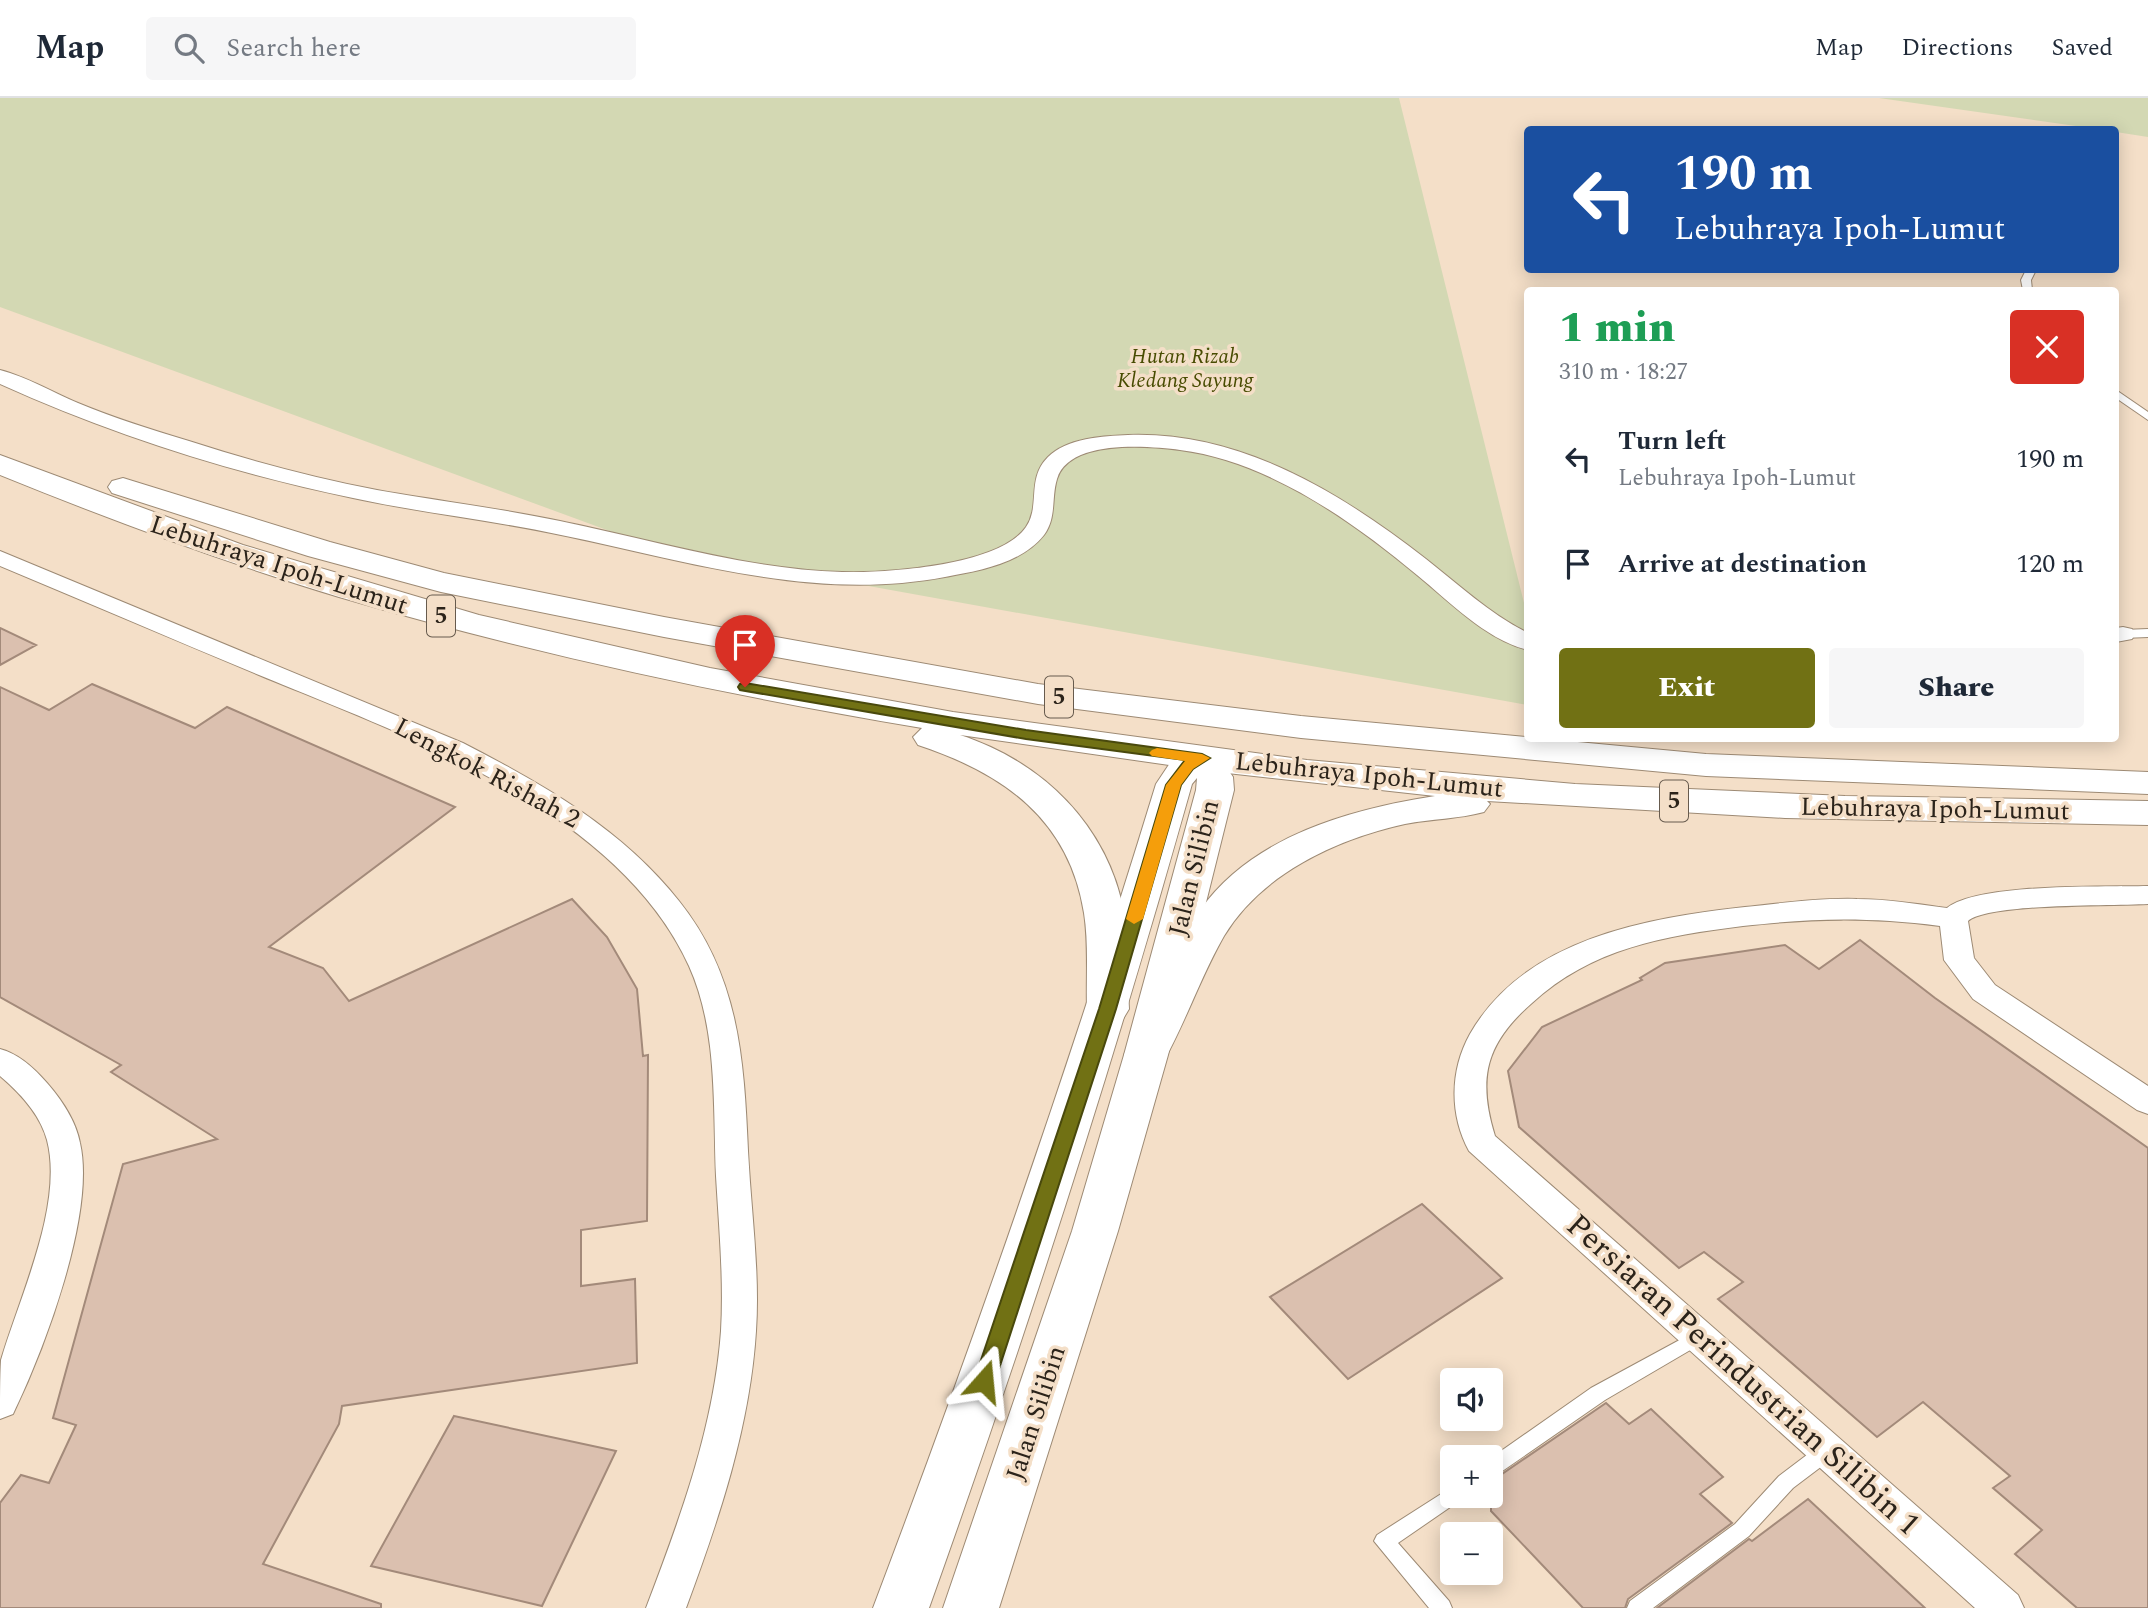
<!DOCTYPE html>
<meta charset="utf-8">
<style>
:root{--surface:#fff;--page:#f6f6f7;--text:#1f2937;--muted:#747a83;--line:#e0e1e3;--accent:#717114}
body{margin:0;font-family:Spectral,serif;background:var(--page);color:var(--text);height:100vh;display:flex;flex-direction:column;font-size:26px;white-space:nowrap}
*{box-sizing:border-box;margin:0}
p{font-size:23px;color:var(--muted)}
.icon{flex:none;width:38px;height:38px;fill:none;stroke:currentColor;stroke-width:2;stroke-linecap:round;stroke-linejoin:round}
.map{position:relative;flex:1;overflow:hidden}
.sheet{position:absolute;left:1524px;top:189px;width:595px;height:455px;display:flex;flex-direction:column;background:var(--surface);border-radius:7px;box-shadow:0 4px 18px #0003}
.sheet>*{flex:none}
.guide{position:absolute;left:1524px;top:28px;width:595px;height:147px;border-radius:7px;box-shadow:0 4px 18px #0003;background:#1a4fa0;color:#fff;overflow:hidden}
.tools{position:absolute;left:1440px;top:1270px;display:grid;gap:14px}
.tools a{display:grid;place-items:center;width:63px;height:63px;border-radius:7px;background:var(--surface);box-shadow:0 4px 18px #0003;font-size:35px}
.pin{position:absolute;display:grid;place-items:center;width:60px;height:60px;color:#fff;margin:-72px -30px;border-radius:50% 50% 50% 0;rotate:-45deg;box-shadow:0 0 7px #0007}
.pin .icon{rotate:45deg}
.me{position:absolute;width:77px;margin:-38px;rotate:18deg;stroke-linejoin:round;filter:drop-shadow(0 0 5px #0008)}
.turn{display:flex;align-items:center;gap:24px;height:147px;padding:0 35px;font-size:32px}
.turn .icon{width:91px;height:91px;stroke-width:2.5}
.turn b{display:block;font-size:49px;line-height:60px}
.round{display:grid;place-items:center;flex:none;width:74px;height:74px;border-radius:7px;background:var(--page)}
.head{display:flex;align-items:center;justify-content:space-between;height:119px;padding:0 35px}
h1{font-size:42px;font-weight:800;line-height:52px;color:#1e9e55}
.action{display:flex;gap:14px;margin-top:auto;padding:14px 35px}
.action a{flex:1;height:80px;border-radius:7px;background:var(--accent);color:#fff;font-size:28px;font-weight:800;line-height:80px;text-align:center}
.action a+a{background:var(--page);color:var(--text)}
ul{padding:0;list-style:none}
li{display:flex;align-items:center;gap:21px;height:105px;padding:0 35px}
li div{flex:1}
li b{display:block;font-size:26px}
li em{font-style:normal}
header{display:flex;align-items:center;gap:42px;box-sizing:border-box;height:98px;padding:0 35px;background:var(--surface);border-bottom:2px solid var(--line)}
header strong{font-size:33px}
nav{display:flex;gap:38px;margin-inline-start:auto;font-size:24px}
.search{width:490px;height:63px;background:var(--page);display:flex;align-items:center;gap:18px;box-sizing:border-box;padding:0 24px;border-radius:7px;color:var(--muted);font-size:26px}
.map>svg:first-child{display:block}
.green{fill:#d3d8b3}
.building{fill:#dbc0af;stroke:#a38a7a;stroke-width:2}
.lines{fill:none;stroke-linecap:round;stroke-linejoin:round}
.lane-casing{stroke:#9d8a74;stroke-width:2}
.street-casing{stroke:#9d8a74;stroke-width:2}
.primary-casing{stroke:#9d8a74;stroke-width:2}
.highway-casing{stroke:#9d8a74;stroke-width:2}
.lane{fill:#fff;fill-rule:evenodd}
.street{fill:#fff;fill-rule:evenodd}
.primary{fill:#fff;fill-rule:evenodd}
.highway{fill:#fff;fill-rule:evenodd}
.route{fill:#717114;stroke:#49490d;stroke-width:2}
.slow{fill:#f59e0b}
.labels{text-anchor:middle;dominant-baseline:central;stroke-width:7;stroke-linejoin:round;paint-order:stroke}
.far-park-label{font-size:21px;font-style:italic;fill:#484c02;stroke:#f4dfc8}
.shield{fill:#f4dfc8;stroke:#675b4e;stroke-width:2}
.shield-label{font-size:24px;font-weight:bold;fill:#2b231a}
.street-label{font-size:26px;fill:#2b231a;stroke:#f4dfc8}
.near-street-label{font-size:32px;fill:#2b231a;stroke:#f4dfc8}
</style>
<header>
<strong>Map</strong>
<div class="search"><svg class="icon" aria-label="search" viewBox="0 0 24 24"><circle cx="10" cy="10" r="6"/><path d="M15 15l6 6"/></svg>Search here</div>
<nav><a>Map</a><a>Directions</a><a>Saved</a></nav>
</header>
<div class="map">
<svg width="2148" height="1510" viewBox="0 0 2148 1510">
<rect width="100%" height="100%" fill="#f4dfc8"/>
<!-- green -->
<path class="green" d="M0 0H1399L1528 521V607L653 449 0 209Z
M1879 0H2148V39L2116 34V32L2097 31Z"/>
<!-- building -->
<path class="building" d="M0 530 36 547 0 567Z
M92 586 195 630 227 609 455 709 269 849 323 870 349 903 572 801 607 839 637 891 643 958 648 957 647 1123 581 1132V1188L635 1181 637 1265 342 1308 339 1326 263 1466 381 1506V1510H0V1405L21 1377 49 1385 76 1327 53 1320 123 1066 217 1041 111 974 121 967 0 899V589L49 612Z
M1860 842 1935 900 2148 1050V1510H2077L2015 1456 2042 1432 1993 1390 2010 1378 1923 1304 1877 1339 1718 1201 1743 1184 1704 1154 1679 1170 1519 1029 1508 973 1542 929 1642 882 1640 880 1665 865 1785 847 1819 871Z
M1422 1106 1502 1180 1348 1281 1270 1199Z
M1606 1305 1629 1326 1651 1311 1723 1379 1700 1396 1732 1425 1628 1501 1625 1510H1583L1491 1413V1380L1499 1378Z
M454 1318 616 1353 542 1508 371 1468Z
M1808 1401 1925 1510H1657L1749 1441 1752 1443Z"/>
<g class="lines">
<defs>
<path id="lane" d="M2026 172H2036L2031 182 2032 192H2023L2021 182Z
M2116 292 2148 314V322L2116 300Z
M2148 531V539L2123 540 2117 536 2123 532Z
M1698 1232 1704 1234 1707 1239 1704 1244 1605 1302 1498 1376 1491 1378V1360L1591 1290Z
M1827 1345 1834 1347 1836 1353 1834 1359 1793 1390 1749 1438 1653 1510H1627L1630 1503 1735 1426 1779 1378 1820 1347Z
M1452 1389V1398H1461L1459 1403 1398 1445 1449 1503 1452 1510H1429L1374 1443 1377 1437Z"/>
<path id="street" d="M0 272C27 279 52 294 78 305 114 320 152 332 189 343 251 363 314 380 377 392 438 403 499 410 560 423 653 442 746 471 842 474 886 475 999 468 1026 429 1041 407 1026 381 1048 359 1067 340 1103 338 1128 337 1240 333 1340 394 1426 461 1459 487 1490 516 1528 535V552C1486 542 1449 503 1417 477 1351 422 1267 363 1180 352 1148 348 1069 341 1057 381 1051 400 1057 419 1044 437 1021 466 978 473 945 479 814 504 688 463 561 437 492 422 422 415 353 400 232 375 113 337 0 286Z
M0 453 463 645C543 686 622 731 679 803 739 878 744 961 748 1053 751 1113 760 1174 756 1233 750 1329 719 1421 686 1510H646C680 1421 714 1329 721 1233 724 1182 719 1130 716 1078 713 1009 718 932 689 868 617 711 406 638 259 577 172 541 86 504 0 468Z
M2123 529 2132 531 2135 536 2132 541 2116 544V530Z
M2148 788V806C2114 808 1989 805 1968 823L1974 860 1995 887 2148 988V1016L2137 1012 1973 901 1944 862 1940 828C1867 819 1815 820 1743 828 1664 838 1592 850 1532 905 1486 945 1477 980 1495 1038L2018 1497 2024 1510H1975L1469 1053C1449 1016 1450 972 1470 936 1525 840 1647 820 1745 809 1782 805 1820 800 1857 801 1887 801 1917 806 1947 810 1978 785 2105 789 2148 788Z
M0 951C19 956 34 970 47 985 61 1001 76 1023 80 1045 96 1115 44 1252 13 1316L0 1321C0 1303 0 1279 1 1262 19 1200 64 1107 47 1042 40 1016 20 995 0 978Z"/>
<path id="primary" d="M1202 649 1215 652 1233 679 1234 692 1168 957 1118 1133 999 1510H943L1072 1133 1124 957 1196 692 1197 680 1192 686C1114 964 1026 1238 929 1510H873C976 1238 1071 964 1156 686L1174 659Z"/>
<path id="highway" d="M0 357 243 447 479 517 710 570 953 614 1307 662 1575 686 1845 698 2148 703V727L1785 720 1487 703 1490 706 1484 714C1458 721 1431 721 1405 726 1337 741 1261 776 1224 838 1200 880 1185 926 1161 968L1146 972 1131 968 1124 957C1149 908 1169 856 1201 811 1253 738 1351 711 1435 698L1218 674 960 637C1043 664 1107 727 1124 814 1130 845 1127 879 1129 911L1123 921 1108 926 1093 921 1087 911C1086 879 1089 846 1084 815 1069 721 1003 675 918 647L913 639 922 630C726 597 530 555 339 499 223 464 111 422 0 377Z
M123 380 330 444 444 475 664 519 1038 586 1301 618 1706 656 2148 674V696L1706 678 1301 640 1038 606 664 539 441 494 308 458 112 395 108 389 112 383Z"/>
</defs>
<!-- lane casing -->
<use href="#lane" class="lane-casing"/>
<!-- street casing -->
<use href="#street" class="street-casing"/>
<!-- primary casing -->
<use href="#primary" class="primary-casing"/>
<!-- highway casing -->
<use href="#highway" class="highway-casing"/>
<!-- lane -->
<use href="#lane" class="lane"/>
<!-- street -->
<use href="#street" class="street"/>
<!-- primary -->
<use href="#primary" class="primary"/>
<!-- highway -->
<use href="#highway" class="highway"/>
</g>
<!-- route -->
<path class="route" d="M745 585 1026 632 1202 656 1210 660 1193 671 1181 687 1116 911 995 1283 992 1289 984 1292 977 1289 974 1283 1099 911 1166 687 1185 662 1026 641 740 592 738 589 740 586Z"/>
<!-- slow -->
<path class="slow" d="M1157 650 1202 656 1210 660 1193 671 1181 687 1143 821 1134 826 1126 821 1166 687 1185 663 1152 658 1149 655 1152 652Z"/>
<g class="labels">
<!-- far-park labels -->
<g class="far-park-label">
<text x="1185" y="259">Hutan Rizab<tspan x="1185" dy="24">Kledang Sayung</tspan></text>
</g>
<!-- shield labels -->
<g class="shield">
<rect x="427" y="497.5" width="28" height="41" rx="5"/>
<rect x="1045" y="578.5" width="28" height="41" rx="5"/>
<rect x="1660" y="682.5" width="28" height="41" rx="5"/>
</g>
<g class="shield-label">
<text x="441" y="518">5</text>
<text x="1059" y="599">5</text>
<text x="1674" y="703">5</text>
</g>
<!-- street labels -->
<g class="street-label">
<text transform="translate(279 467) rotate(18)">Lebuhraya Ipoh-Lumut</text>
<text transform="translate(487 675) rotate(28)">Lengkok Rishah 2</text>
<text transform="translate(1369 677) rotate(6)">Lebuhraya Ipoh-Lumut</text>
<text transform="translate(1935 711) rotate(1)">Lebuhraya Ipoh-Lumut</text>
<text transform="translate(1194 770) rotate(-76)">Jalan Silibin</text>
<text transform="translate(1036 1315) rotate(-72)">Jalan Silibin</text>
</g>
<!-- near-street labels -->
<g class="near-street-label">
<text transform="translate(1743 1277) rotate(42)">Persiaran Perindustrian Silibin 1</text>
</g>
</g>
</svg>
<div class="tools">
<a><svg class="icon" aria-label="sound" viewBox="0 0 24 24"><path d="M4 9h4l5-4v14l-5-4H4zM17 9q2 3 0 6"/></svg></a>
<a>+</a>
<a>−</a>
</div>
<div class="pin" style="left:745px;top:589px;background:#d93025"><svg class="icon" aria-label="arrive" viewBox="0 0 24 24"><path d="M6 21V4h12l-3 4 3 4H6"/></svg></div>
<svg class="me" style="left:984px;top:1283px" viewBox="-20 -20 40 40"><path d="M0-17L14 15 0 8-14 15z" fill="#717114" stroke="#fff" stroke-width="4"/></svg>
<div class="guide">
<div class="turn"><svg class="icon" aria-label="left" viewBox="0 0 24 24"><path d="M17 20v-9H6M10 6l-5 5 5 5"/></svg><div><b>190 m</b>Lebuhraya Ipoh-Lumut</div></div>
</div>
<section class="sheet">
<div class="head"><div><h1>1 min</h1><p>310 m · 18:27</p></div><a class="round" style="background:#d93025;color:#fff"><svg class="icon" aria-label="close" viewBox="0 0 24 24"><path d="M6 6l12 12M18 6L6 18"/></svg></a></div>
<ul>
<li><svg class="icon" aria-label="left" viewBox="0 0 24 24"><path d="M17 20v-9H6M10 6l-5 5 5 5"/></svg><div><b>Turn left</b><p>Lebuhraya Ipoh-Lumut</p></div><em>190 m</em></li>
<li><svg class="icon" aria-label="arrive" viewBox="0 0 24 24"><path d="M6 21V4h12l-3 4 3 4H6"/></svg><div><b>Arrive at destination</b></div><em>120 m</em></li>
</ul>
<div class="action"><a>Exit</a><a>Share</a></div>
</section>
</div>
